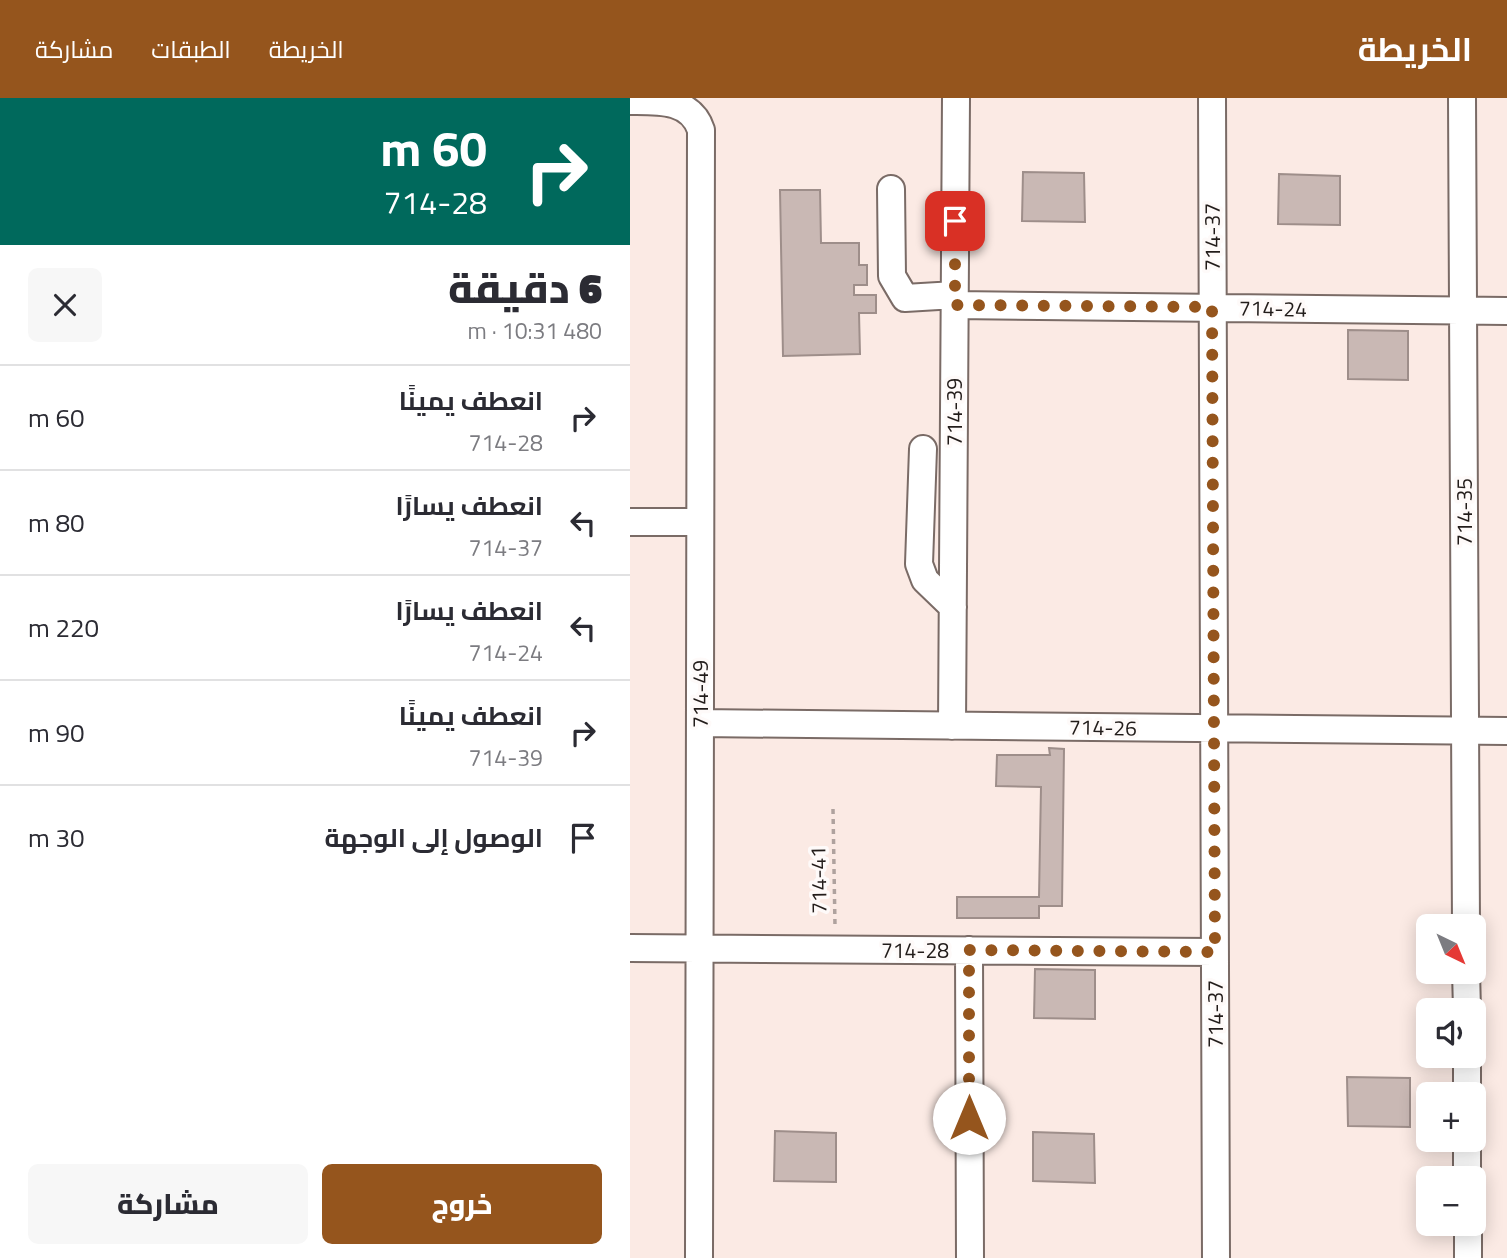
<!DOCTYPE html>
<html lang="ar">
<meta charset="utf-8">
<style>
:root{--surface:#fff;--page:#f7f7f7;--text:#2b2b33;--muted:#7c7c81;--line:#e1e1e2;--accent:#95551d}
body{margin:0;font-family:"Titillium Web",Cairo,sans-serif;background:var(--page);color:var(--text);direction:rtl;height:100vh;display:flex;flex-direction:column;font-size:26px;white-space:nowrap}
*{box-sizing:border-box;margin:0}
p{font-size:23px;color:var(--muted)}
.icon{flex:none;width:38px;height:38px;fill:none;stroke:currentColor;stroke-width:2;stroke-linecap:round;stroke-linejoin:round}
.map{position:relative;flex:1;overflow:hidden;direction:ltr}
.side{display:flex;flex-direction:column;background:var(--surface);width:630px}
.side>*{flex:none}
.guide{background:#00695c;color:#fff;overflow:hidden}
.needle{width:46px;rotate:137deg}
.tools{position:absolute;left:786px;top:816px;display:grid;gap:14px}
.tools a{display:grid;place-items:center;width:70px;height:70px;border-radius:10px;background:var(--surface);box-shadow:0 4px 18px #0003;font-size:35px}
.pin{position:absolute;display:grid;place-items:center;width:60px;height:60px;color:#fff;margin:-30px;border-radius:14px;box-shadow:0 4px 10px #0006}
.me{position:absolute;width:77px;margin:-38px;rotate:0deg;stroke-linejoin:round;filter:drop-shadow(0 0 5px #0008)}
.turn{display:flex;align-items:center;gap:24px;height:147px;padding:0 28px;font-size:32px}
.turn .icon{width:91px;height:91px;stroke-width:2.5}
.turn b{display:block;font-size:49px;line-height:60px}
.round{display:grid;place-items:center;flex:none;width:74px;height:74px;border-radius:10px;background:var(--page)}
.overview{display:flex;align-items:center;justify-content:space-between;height:119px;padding:0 28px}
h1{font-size:42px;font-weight:800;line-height:52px}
.button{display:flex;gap:14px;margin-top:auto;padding:14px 28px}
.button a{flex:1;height:80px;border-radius:10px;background:var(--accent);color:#fff;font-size:28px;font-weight:800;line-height:80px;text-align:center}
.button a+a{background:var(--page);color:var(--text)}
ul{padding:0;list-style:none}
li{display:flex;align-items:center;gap:21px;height:105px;padding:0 28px;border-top:2px solid var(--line)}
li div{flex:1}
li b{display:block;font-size:26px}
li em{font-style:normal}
header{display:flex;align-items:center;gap:42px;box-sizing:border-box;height:98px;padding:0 35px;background:var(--accent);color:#fff}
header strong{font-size:33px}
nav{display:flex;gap:38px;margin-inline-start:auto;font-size:24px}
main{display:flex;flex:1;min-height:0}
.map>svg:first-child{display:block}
.building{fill:#c9b8b4;stroke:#9e8e8a;stroke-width:2}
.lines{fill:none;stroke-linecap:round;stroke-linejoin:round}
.minor-casing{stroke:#7a6b66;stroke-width:30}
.path{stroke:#afa29e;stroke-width:3.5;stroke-dasharray:5 5;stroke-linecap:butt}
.minor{stroke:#fff;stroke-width:26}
.route{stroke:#95551d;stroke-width:12;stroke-dasharray:0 21.6}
.labels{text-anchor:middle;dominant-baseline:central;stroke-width:7;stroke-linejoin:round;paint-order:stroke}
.street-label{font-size:21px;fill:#221c1a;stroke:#fefaf9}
</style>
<header>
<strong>الخريطة</strong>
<nav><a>الخريطة</a><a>الطبقات</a><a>مشاركة</a></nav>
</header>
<main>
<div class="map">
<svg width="877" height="1160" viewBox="0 0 877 1160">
<rect width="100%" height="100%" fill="#fbeae4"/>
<!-- building -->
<path class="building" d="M393 74 454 75 455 124 392 123Z
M649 76 710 78V127L648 126Z
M150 92H190L191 145H229V167H237V187H224V197H246V215H229L230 256 153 258Z
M718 232 778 233V282L718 281Z
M419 650 434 651 432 808H409V820H327V799H409L411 689 366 688 367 657H420Z
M405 871 465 872V921L404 920Z
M717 979 780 980V1029L718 1028Z
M145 1033 206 1035V1084L144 1083Z
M403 1034 464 1036 465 1085 403 1083Z"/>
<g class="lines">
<defs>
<path id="minor" d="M582 0 586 1160
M832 0 836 828
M0 3C28 3 61 1 71 32L69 1160
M261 91 262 178 275 200 325 197
M325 207 877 213
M293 351 289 466 295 482 323 509
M0 424H70
M70 625 877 633
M322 628 326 0
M0 850 585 854
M339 852 340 1160
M836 873 837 912
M837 957V996
M837 1041V1080
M838 1125V1160"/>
</defs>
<!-- minor casing -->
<use href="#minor" class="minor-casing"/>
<!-- path -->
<path class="path" d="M203 711 205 828"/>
<!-- minor -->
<use href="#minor" class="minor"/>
</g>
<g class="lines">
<!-- route -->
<path class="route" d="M325 123V207L582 209 585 854 339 852V1020"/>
</g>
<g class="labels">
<!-- street labels -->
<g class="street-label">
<text transform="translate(582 139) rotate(-90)">714-37</text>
<text transform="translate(643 210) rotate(1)">714-24</text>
<text transform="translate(324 314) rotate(-90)">714-39</text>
<text transform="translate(834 414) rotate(-90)">714-35</text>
<text transform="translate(70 596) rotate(-90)">714-49</text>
<text transform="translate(473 629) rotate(1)">714-26</text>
<text transform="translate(188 782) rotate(-91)">714-41</text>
<text x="285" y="852">714-28</text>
<text transform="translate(585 916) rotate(-90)">714-37</text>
</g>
</g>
</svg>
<div class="tools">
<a><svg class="needle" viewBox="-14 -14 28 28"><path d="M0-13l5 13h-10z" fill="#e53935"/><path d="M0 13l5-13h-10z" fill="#7c7c81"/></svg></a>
<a><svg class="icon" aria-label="sound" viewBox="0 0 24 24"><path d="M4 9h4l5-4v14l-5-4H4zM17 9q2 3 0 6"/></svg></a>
<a>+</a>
<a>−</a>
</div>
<div class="pin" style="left:325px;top:123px;background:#d93025"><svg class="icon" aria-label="arrive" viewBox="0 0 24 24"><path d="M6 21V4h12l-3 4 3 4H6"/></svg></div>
<svg class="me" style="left:339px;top:1020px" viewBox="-20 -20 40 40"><circle r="19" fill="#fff"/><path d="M0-13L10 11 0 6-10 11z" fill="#95551d"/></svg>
</div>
<section class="side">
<div class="guide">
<div class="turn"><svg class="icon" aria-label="right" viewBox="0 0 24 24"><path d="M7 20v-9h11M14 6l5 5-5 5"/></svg><div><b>60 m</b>714-28</div></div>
</div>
<div class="overview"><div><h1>6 دقيقة</h1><p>480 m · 10:31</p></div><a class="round"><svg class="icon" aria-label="close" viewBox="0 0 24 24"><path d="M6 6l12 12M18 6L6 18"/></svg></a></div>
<ul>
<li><svg class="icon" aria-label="right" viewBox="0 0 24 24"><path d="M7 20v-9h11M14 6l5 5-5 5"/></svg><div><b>انعطف يمينًا</b><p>714-28</p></div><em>60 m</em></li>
<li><svg class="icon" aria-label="left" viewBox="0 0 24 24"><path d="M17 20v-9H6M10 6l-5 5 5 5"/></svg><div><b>انعطف يسارًا</b><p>714-37</p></div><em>80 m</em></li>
<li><svg class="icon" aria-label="left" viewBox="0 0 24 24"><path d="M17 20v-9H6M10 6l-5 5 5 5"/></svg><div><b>انعطف يسارًا</b><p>714-24</p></div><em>220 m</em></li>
<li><svg class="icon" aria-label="right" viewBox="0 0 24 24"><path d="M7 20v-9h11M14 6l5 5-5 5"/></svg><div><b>انعطف يمينًا</b><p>714-39</p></div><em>90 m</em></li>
<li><svg class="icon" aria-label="arrive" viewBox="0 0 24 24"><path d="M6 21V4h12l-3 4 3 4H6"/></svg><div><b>الوصول إلى الوجهة</b></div><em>30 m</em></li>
</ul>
<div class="button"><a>خروج</a><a>مشاركة</a></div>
</section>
</main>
